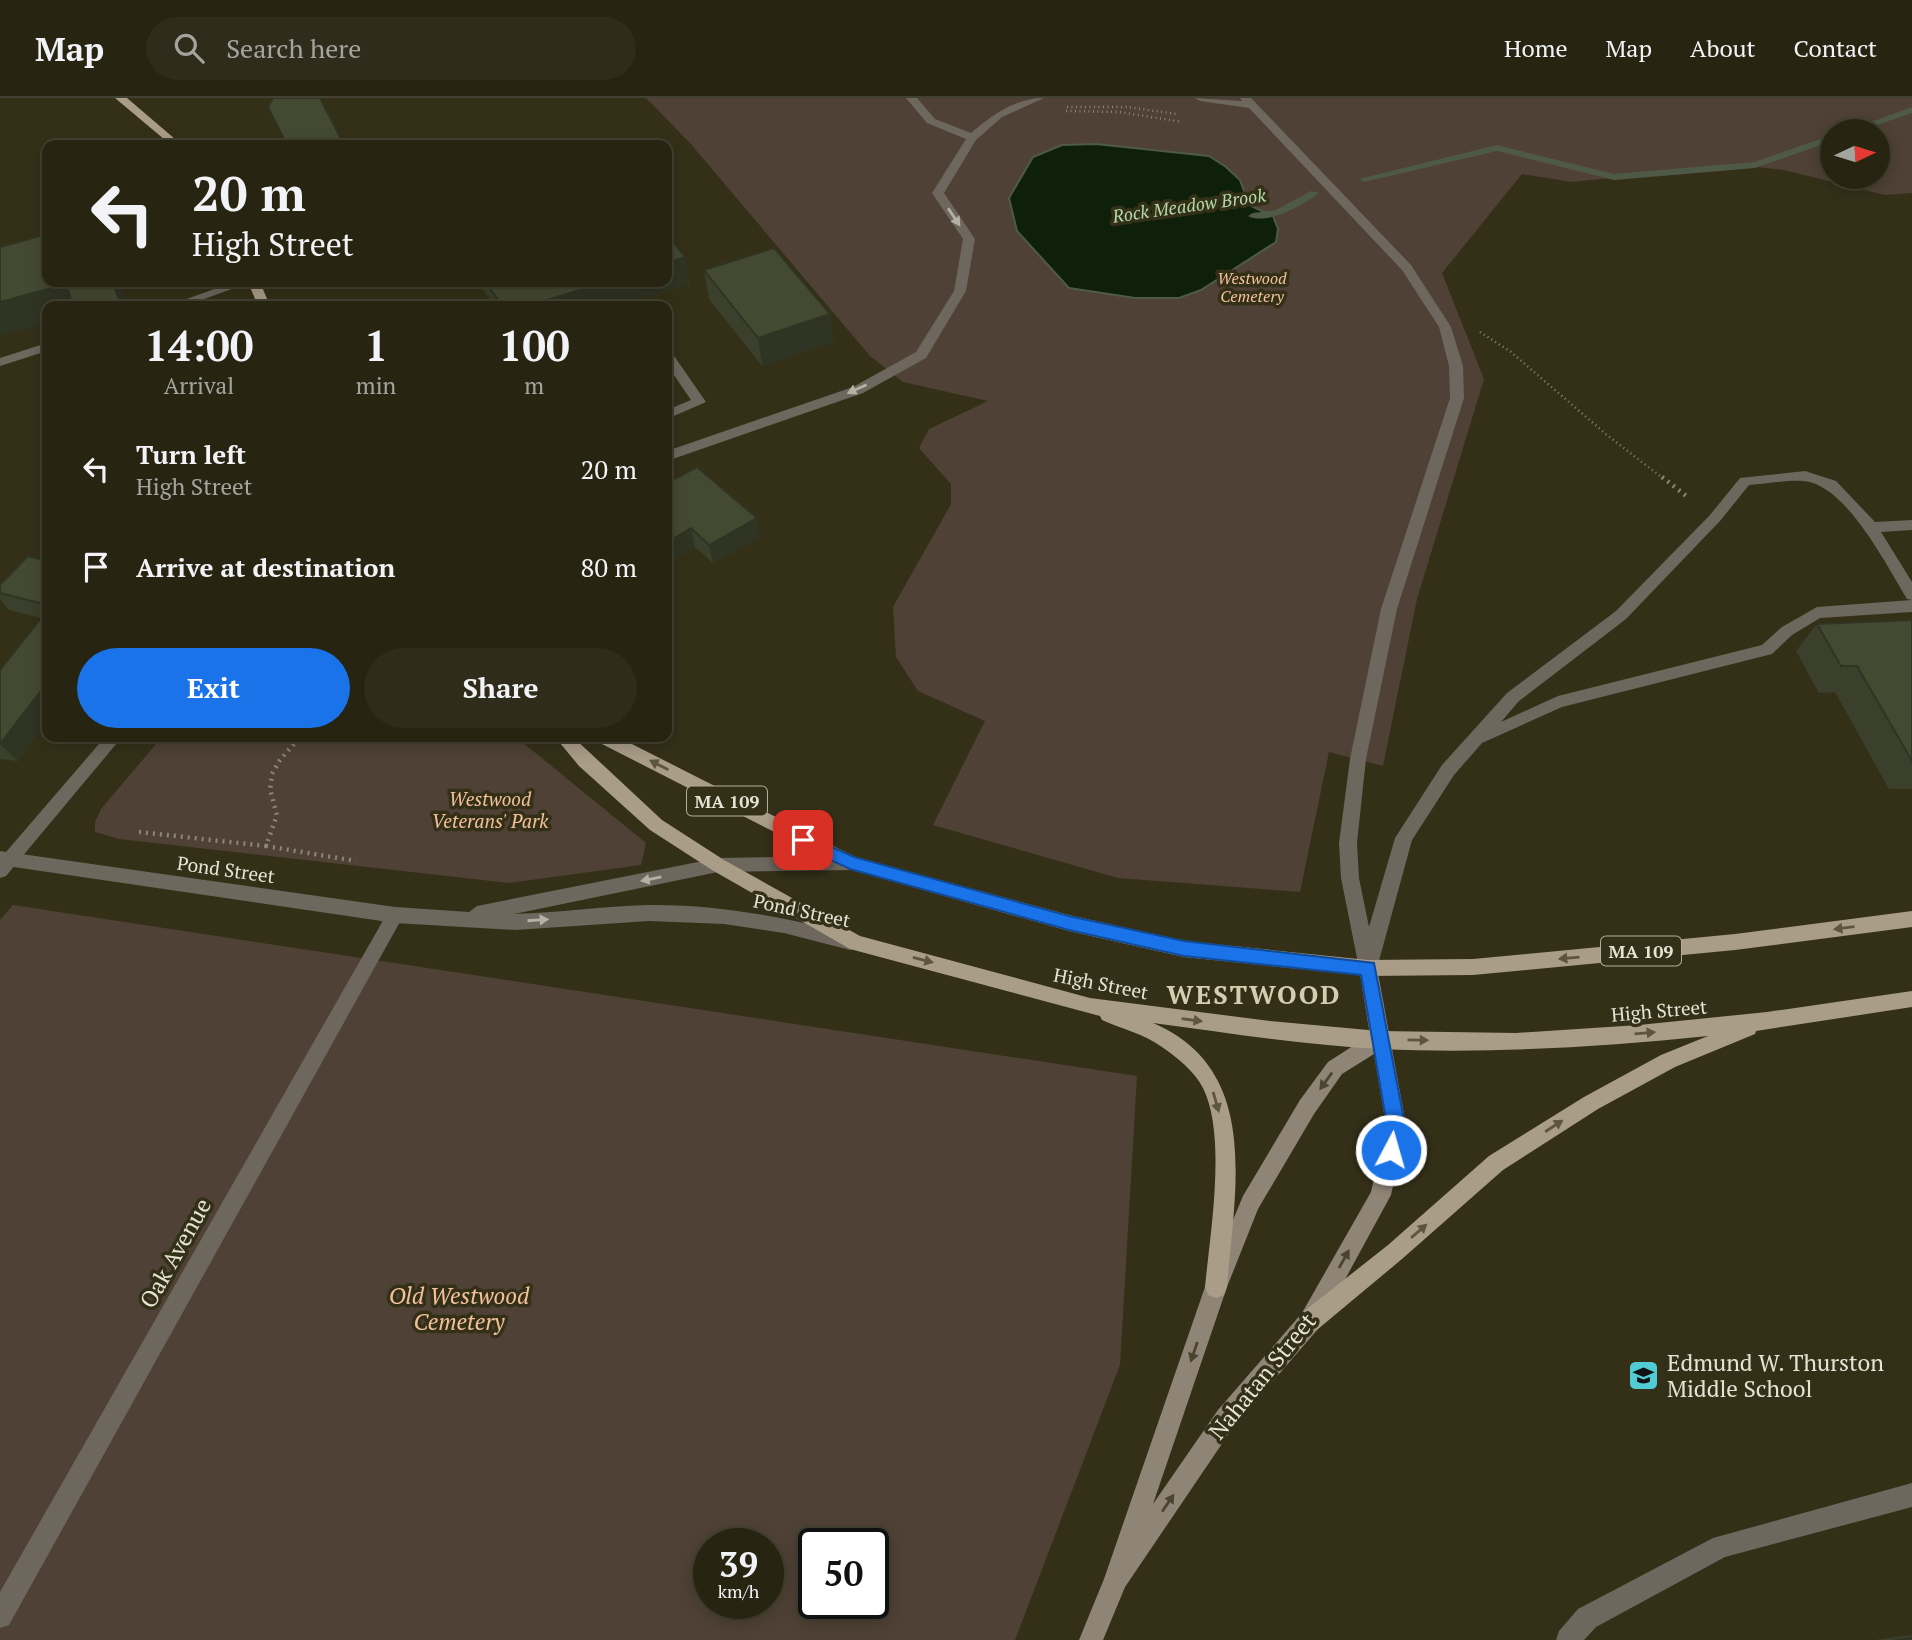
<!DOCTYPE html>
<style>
:root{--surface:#272412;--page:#2f2c1b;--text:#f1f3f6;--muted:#a4a49f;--line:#434132;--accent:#1a73e8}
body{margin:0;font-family:"PT Serif",serif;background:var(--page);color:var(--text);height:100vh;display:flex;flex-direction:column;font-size:26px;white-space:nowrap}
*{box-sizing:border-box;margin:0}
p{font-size:23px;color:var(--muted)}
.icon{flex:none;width:38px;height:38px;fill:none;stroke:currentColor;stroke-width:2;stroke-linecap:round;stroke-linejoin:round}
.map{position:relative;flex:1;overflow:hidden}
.side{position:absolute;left:42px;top:203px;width:630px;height:441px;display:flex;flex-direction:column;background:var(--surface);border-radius:14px;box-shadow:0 4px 18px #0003,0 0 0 2px var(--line)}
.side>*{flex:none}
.guide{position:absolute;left:42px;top:42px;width:630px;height:147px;border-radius:14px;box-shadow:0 4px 18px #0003,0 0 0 2px var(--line);background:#272412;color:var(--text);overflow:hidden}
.needle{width:46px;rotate:86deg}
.buttons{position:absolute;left:1820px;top:21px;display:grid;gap:14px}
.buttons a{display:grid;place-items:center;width:70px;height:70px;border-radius:50%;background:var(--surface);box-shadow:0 4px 18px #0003,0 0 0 2px var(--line);font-size:35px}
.speed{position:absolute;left:693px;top:1430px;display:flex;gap:14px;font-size:35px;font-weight:700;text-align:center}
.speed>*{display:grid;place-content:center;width:91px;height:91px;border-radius:50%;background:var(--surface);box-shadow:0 4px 18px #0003,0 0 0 2px var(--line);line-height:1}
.speed small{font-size:18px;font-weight:400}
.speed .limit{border:4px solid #111;border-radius:10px;background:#fff;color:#111}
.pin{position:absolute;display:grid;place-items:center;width:60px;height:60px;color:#fff;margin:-30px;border-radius:14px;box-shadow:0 4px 10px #0006}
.me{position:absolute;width:77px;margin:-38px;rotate:6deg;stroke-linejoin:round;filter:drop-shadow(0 0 5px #0008)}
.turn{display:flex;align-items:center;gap:24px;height:147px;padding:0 35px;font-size:32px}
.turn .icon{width:91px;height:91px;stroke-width:2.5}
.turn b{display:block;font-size:49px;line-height:60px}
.eta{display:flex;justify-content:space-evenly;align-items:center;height:119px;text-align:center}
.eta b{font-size:42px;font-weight:800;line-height:49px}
.button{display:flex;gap:14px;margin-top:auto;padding:14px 35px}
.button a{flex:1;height:80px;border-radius:42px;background:var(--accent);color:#fff;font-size:28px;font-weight:800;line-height:80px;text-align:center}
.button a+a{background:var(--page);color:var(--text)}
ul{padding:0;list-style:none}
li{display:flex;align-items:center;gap:21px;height:98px;padding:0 35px}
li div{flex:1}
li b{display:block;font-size:26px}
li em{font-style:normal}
header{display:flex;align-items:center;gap:42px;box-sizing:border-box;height:98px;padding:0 35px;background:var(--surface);border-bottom:2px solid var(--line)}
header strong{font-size:33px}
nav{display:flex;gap:38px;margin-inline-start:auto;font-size:24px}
.search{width:490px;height:63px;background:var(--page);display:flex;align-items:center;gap:18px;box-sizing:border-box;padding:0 24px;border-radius:38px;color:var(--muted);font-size:26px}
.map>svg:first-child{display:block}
.green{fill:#4f4135;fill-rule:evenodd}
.water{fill:#0e200a;stroke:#4e5a47;stroke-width:2}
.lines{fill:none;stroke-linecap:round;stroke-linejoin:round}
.stream{fill:#4e5a47;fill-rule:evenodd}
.path-far1{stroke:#8a8773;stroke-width:2.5;stroke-dasharray:1 3.5;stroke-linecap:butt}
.path{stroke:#8a8773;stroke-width:4.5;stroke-dasharray:2 5;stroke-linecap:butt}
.service{fill:#6d675d;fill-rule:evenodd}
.minor{fill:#6d675d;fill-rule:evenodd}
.tertiary{fill:#6d675d;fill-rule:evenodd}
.secondary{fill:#8f8576;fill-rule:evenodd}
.primary{fill:#aa9d88;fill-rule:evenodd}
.wall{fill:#3a402b}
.shaded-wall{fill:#303423}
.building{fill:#444a32;stroke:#303423;stroke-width:2}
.oneway{fill:#b5b1a4}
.oneway2{fill:#5d563f}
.oneway3{fill:#4b4530}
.route{fill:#1a73e8;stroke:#114b97;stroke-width:2}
.labels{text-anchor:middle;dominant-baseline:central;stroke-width:7;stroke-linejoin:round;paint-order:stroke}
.far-park-label{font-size:16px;font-style:italic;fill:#f2c19b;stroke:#343018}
.far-water-label{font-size:18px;font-style:italic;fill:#b2d9ab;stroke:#343018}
.shield{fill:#343018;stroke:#b0ad9c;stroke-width:2}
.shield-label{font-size:18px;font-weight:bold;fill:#e5e3d4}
.park-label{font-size:19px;font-style:italic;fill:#f2c19b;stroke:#343018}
.street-label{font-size:19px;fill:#e5e3d4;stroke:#343018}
.near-street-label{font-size:23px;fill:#e5e3d4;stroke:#343018}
.near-park-label{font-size:23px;font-style:italic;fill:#f2c19b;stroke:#343018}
.near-poi-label{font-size:23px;fill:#e5e3d4;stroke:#343018;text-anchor:start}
.district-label{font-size:26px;font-weight:bold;letter-spacing:2px;fill:#d3ceb2;stroke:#343018}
</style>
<header>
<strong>Map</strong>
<div class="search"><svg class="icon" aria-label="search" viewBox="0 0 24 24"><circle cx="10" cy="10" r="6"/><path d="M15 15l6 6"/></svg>Search here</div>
<nav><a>Home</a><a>Map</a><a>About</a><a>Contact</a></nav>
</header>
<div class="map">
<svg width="1912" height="1542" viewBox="0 0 1912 1542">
<rect width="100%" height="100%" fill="#343018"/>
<!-- green -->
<path class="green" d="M646 0H1912V95L1885 97 1784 72 1738 67 1572 84 1522 76 1442 175 1484 281 1417 501 1383 668 1329 654 1300 794 1118 780 933 727 985 623 918 593 896 559 893 509 951 406V386L919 350 929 331 988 303 903 284 870 258 690 45ZM1832 33H1878V79H1832Z
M162 639H516L646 745 641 767 509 785 119 741 95 734V724L101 711Z
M13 807 1137 978 1120 1267 1015 1542H0V822ZM709 1446H768V1505H709ZM814 1446H873V1505H814Z"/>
<!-- water -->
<path class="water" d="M1096 46 1209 58 1226 69 1240 82 1249 107 1273 118 1278 131 1276 144 1201 192 1179 200H1135L1069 190 1017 133 1009 100 1033 59 1062 47Z"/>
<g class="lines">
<!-- stream -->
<path class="stream" d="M1912 9V15L1859 33H1847Z
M1832 37V43L1755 70 1614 82 1497 53 1364 84 1359 81 1497 47 1614 76 1754 64Z
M1311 93 1319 95C1304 107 1266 128 1248 118L1253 115 1276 112Z"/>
<!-- path-far1 -->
<path class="path-far1" d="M1067 9H1127L1177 16
M1066 13 1120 14 1182 24
M1480 234 1511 254 1607 337 1664 381"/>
<!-- path -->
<path class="path" d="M1662 379 1689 400
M139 734 266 748 277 717 270 691 272 676 280 662 300 639
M266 748 356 763"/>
<!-- service -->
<path class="service" d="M906 0H917L935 21 971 35C992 17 1015 0 1044 0L1002 19 976 42 944 95 975 141 966 193 926 260 863 295 667 363V353L853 289 916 254 954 193 963 141 932 95 966 41 927 25Z
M1195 0 1242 3 1240 0H1251L1411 167 1451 229 1463 268 1464 300 1397 511 1366 661 1357 745 1359 780 1369 829 1395 740 1442 667 1507 595 1616 513 1710 417 1740 380 1805 373 1836 383 1875 424 1912 422V432L1881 434 1912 484V502L1907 501C1887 468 1845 385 1803 383 1786 382 1767 386 1749 387L1720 423 1626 521 1519 603 1501 624 1558 598 1762 547 1782 529 1817 509 1912 502V514L1820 520 1792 537 1772 556 1562 609 1482 645 1454 677 1412 742 1377 870 1374 876 1368 878 1362 876 1359 870 1341 780 1339 745 1350 661 1381 511 1450 300 1449 268 1439 229 1402 172 1249 10 1200 3Z
M234 184H251L185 208H167Z
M261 199 267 203 265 206 234 208Z
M47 245V253L0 268V260Z
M667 254 672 255 706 304 667 321V312L691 302 667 267Z
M395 809 401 812 404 817 401 822 9 1527 0 1530V1494L389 812Z
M1912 1385V1409L1725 1459 1596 1529 1584 1542H1556L1559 1533 1578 1511 1713 1440Z"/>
<!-- minor -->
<path class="minor" d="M105 639H122L6 778 0 780V761Z"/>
<!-- tertiary -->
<path class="tertiary" d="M0 753 395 809 469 814 477 808 718 760 851 758 857 760 860 765 857 770 851 772 718 774 514 816C558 815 603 808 648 807 717 806 783 819 850 836L856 838 859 844 856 850 850 852 784 835 724 826 649 823 515 832 395 825 0 767Z"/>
<!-- secondary -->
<path class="secondary" d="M1368 862 1374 864 1377 870 1406 1027 1391 1097 1318 1231 1234 1328 1125 1489 1103 1542H1079L1104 1481 1205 1189 1243 1098 1300 1002 1328 964 1370 937 1359 870 1362 864ZM1374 956 1386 1027 1371 1094 1302 1215 1218 1312 1153 1406 1227 1189 1258 1111 1314 1016 1342 976Z"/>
<!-- primary -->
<path class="primary" d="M115 0H127L182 47H171Z
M248 184H260L270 208H258Z
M555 639H573L662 722 724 762 860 838 1090 900 1270 923 1379 933 1516 935 1639 927 1767 914 1912 893V909L1756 933 1755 936 1675 969 1598 1011 1503 1072 1402 1161 1318 1231 1310 1234 1302 1231 1299 1223 1302 1215 1388 1147 1489 1058 1584 999 1661 957 1708 938C1599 949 1490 956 1380 951 1304 947 1228 935 1153 925 1263 972 1234 1094 1227 1189L1224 1197 1216 1200 1208 1197 1205 1189C1210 1136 1227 1038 1203 990 1195 974 1177 959 1162 949 1144 936 1122 931 1102 922L1100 918 850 851 712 772 650 732 579 668Z
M596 639H618L855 759 1069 817 1184 843 1368 862 1473 861 1735 836 1912 813V829L1735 852 1473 877 1368 878 1184 859 1069 833 845 770 598 644Z"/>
</g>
<!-- wall -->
<path class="wall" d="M685 159 690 186 620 208H494L478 184H667Z
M704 172 830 216 833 244 762 268 709 201Z
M667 385 760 439 713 465 695 449 667 466Z
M47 463V624L18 663 0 661V572L41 520 9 512 0 501V487Z
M1912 522V691H1889L1835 594 1819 595 1796 553 1817 526Z
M1912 1537V1542H1875Z"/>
<!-- shaded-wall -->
<path class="shaded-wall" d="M685 159 690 186 620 208H528L606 184H667V165Z
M112 184H118L128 208H122Z
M66 186 80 208H47V225L0 238V204Z
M830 216 833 244 762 268 758 240Z
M757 420 760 439 713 465 709 447Z
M691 430 695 449 667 466V445Z
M47 585V624L18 663 0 646Z"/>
<!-- building -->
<path class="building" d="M273 0H320L344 47H287L268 9Z
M47 136V184H112L122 208H73L66 186 0 204V149Z
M667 136 685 159 667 165Z
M774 150 830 216 758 240 704 172Z
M486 184H606L528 208H502Z
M156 203 158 208H145Z
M697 369 757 420 709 447 691 430 667 445V385Z
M28 458 47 463V507L0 495V487Z
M47 513V585L0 646V572Z
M1912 522V663L1857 568H1841L1817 526Z
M1912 1540V1542H1894Z"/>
<!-- one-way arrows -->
<defs><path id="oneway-solid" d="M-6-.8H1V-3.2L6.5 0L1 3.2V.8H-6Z" transform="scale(1.75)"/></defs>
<g class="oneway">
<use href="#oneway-solid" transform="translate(954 119) rotate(56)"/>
<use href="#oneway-solid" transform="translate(857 291) rotate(156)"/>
<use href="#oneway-solid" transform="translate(651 781) rotate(168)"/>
<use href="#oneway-solid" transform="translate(538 822) rotate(-4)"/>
</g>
<g class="oneway2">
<use href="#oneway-solid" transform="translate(659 667) rotate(-153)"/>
<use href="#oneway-solid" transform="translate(1844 830) rotate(173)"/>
<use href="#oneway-solid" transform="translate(1569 860) rotate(175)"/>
<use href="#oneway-solid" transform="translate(923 862) rotate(14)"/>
<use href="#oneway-solid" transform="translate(1192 922) rotate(8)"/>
<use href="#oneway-solid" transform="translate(1645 935) rotate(-5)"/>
<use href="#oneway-solid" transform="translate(1418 942) rotate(1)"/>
<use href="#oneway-solid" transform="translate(1216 1004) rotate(74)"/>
<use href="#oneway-solid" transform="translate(1554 1028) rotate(-33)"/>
<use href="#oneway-solid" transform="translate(1419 1133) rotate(-41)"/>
</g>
<g class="oneway3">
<use href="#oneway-solid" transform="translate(1326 983) rotate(126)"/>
<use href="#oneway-solid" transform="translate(1344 1161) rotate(-61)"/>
<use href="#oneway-solid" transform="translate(1194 1254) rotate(109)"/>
<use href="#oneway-solid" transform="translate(1168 1405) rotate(-56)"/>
</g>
<!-- route -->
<path class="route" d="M803 736 854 759 1069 818 1184 843 1374 865 1405 1027 1397 1058 1391 1061 1384 1058 1382 1052 1387 1027 1361 877 1184 858 1069 832 850 771 798 747 795 742 798 738Z"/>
<!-- icons -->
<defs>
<symbol id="school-square" viewBox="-11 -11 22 22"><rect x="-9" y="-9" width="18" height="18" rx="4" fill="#51ccd4" stroke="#343018"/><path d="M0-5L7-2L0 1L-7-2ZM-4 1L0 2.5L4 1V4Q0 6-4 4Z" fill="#111"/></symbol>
</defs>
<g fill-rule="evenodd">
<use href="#school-square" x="1626" y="1260" width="35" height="35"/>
</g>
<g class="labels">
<!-- far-park labels -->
<g class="far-park-label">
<text x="1252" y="180">Westwood<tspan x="1252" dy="18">Cemetery</tspan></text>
</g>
<!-- far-water labels -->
<g class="far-water-label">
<text transform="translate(1189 107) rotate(-8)">Rock Meadow Brook</text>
</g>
<!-- shield labels -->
<g class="shield">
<rect x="687" y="688.5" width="80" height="29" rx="5"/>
<rect x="1601" y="838.5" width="80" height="29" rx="5"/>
</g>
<g class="shield-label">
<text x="727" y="703">MA 109</text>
<text x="1641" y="853">MA 109</text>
</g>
<!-- park labels -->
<g class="park-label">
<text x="490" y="700">Westwood<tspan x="490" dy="22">Veterans' Park</tspan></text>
</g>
<!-- street labels -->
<g class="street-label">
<text transform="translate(226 771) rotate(8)">Pond Street</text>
<text transform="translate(802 812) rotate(12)">Pond Street</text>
<text transform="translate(1101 885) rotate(11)">High Street</text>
<text transform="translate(1659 912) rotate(-5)">High Street</text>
</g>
<!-- near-street labels -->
<g class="near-street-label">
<text transform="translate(175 1155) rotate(-61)">Oak Avenue</text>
<text transform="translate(1262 1278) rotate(-51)">Nahatan Street</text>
</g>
<!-- near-park labels -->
<g class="near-park-label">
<text x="459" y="1197">Old Westwood<tspan x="459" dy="26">Cemetery</tspan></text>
</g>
<!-- near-poi labels -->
<g class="near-poi-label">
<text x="1667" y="1264">Edmund W. Thurston<tspan x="1667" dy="26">Middle School</tspan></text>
</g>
<!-- district labels -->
<g class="district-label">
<text x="1254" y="896">WESTWOOD</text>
</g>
</g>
</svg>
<div class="buttons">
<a><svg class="needle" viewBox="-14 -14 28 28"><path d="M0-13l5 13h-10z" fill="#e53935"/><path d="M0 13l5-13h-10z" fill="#a4a49f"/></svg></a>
</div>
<div class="speed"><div>39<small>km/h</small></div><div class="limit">50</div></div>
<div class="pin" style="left:803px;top:742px;background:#d93025"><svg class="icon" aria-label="arrive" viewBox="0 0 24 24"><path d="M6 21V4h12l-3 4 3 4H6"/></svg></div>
<svg class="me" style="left:1391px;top:1052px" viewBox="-20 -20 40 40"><circle r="17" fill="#1a73e8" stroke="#fff" stroke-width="3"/><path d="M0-11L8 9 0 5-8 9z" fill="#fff"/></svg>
<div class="guide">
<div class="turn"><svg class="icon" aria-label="left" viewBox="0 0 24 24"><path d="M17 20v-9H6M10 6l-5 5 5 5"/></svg><div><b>20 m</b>High Street</div></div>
</div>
<section class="side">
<div class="eta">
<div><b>14:00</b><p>Arrival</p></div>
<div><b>1</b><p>min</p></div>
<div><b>100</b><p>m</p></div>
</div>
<ul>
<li><svg class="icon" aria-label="left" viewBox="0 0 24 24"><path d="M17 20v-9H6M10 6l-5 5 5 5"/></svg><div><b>Turn left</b><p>High Street</p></div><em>20 m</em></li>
<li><svg class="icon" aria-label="arrive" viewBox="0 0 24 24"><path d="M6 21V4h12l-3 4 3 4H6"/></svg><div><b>Arrive at destination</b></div><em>80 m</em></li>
</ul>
<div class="button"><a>Exit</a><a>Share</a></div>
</section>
</div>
